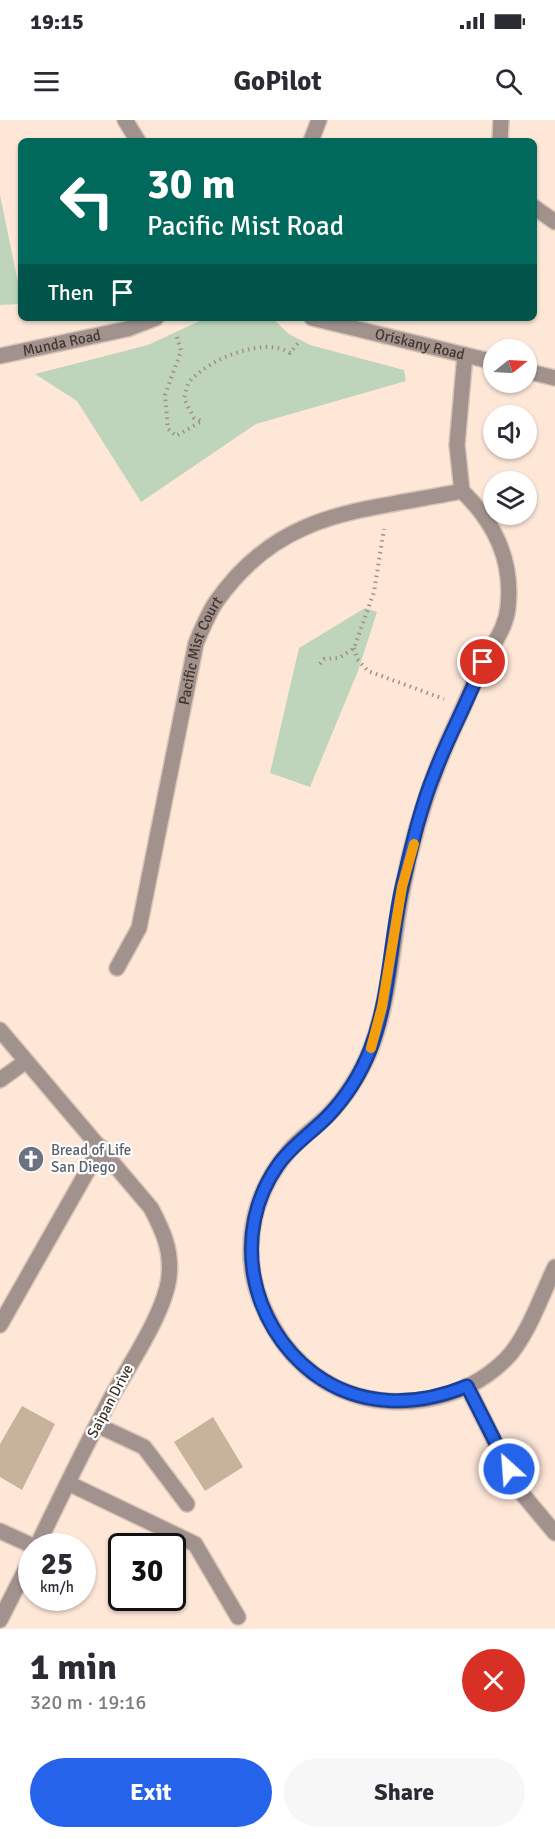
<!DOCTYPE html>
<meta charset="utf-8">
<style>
:root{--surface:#fff;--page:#f7f7f7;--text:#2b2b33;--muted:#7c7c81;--accent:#2563eb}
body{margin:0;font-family:Signika,sans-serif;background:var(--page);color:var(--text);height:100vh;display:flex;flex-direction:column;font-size:22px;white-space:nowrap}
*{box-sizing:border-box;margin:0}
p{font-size:20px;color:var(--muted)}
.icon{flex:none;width:33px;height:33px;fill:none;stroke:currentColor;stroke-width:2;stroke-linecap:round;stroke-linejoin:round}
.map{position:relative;height:1509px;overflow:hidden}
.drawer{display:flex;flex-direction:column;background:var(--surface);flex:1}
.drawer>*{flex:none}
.top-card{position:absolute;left:18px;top:18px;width:519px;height:183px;border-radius:9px;box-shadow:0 2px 4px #0004;background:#00695c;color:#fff;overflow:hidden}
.needle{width:39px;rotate:72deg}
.tools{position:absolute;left:483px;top:219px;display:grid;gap:12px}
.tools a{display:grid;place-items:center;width:54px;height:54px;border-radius:50%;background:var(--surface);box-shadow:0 2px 4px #0004;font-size:30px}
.speed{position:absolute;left:18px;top:1413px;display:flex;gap:12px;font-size:30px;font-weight:700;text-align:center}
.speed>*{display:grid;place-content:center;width:78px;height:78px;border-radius:50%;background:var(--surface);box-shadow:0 2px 4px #0004;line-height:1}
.speed small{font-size:15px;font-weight:400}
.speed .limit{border:3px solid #111;border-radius:9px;background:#fff;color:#111}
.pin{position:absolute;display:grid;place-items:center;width:51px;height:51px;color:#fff;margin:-26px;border:3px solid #fff;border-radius:50%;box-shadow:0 2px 6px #0007}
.me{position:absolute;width:66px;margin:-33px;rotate:334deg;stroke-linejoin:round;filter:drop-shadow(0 0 4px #0008)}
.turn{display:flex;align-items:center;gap:21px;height:126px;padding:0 30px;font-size:27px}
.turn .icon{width:78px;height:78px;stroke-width:2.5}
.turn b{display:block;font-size:42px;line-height:51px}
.then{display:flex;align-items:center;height:57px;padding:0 30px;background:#0003;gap:12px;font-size:22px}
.round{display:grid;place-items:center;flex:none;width:63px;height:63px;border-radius:32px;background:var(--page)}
.headline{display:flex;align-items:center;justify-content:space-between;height:102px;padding:0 30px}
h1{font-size:36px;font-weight:700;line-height:45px}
.primary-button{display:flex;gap:12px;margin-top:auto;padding:12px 30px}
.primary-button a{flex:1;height:69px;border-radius:36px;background:var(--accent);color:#fff;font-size:24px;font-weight:700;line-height:69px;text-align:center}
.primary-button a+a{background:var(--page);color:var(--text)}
.status{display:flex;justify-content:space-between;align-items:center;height:42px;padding:0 30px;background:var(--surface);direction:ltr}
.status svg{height:16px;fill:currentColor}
header{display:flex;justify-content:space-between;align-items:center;height:78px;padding:0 30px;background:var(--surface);font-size:27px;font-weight:700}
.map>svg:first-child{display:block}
.green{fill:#bed5bb}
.building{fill:#c7b39b}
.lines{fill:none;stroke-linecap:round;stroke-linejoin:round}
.minor-casing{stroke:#d9c4b6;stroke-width:18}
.path{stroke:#a29085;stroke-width:4;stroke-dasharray:1.5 4.5;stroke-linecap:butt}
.minor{stroke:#a1928e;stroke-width:15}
.route-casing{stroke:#184099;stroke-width:15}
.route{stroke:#2563eb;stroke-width:10}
.slow{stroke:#f59e0b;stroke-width:10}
.labels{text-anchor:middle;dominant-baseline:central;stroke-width:4.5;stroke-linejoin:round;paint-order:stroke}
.street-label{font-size:15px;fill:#42372f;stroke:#fff}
.worship-label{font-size:15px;fill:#5b616d;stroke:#fff;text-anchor:start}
</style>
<div class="status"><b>19:15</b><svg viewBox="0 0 49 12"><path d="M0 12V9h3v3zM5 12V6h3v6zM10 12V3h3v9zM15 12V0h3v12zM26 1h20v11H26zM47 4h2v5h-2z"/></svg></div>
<header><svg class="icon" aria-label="menu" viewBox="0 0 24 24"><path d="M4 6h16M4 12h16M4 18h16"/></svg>GoPilot<svg class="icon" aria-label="search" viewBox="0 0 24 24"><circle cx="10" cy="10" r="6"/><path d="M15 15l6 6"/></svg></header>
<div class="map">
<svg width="555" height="1509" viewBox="0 0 555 1509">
<rect width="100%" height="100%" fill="#ffe7d8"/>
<!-- green -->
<path class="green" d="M0 75 21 177V184L0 185Z
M206 198H272L289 214 310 225 404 250 406 261 256 304 141 382 77 281 35 254 148 225Z
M365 488 377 492 358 551 310 667 270 653 299 528Z"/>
<!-- building -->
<path class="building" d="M22 1286 55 1304 22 1370 0 1357V1324Z
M213 1297 243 1347 205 1371 174 1322Z"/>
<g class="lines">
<defs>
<g id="minor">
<path d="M125 0 138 21"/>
<path d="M311 21 319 0"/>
<path d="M500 21 501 0"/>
<path d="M534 87 555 102"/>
<path id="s1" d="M312 198 494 242"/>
<path d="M465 235 457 325 462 371C495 403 513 440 508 487 506 508 494 522 485 540 475 559 467 579 458 599 432 653 413 712 402 772 392 824 390 881 370 931 360 954 345 978 327 996 315 1008 300 1018 289 1031 251 1075 239 1135 264 1189 279 1223 302 1251 337 1268 392 1294 463 1282 506 1239 527 1218 542 1174 555 1147"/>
<path id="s2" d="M0 236 127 209 156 198"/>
<path d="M526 251 555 258"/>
<path id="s3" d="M117 848 139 808 196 523C202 509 208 494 216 482 281 389 361 392 462 371"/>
<path d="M0 910 151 1088C163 1111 172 1130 169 1157 165 1192 130 1244 112 1276 86 1325 61 1376 37 1426"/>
<path d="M0 960 25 942"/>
<path d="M0 1205 101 1027"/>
<path d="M467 1266 519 1370 555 1413"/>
<path d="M97 1305 144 1327 187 1384"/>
<path d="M68 1363 195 1424 238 1497"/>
<path d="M0 1411 33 1426"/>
<path d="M0 1500 32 1437"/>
</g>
</defs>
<!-- minor casing -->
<use href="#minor" class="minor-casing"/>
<!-- path -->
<path class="path" d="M177 217 181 231 165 275 168 309 176 316 202 301 194 298 184 279C186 273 186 266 190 261 209 239 265 216 290 233L299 222
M354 528 357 539 368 551 444 579
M320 544 324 539 339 538 354 528 374 472 384 409"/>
<!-- minor -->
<use href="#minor" class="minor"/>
</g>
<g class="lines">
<defs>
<path id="route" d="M483 542C469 580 449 615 435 652 420 688 411 729 402 767 390 821 390 878 370 930 361 953 346 977 329 995 313 1012 292 1025 278 1045 231 1112 249 1204 313 1253 360 1288 416 1287 467 1266L509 1349"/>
</defs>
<!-- route casing -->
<use href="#route" class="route-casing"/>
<!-- route -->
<use href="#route" class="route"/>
<!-- slow -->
<path class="slow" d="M371 928 382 887 402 767 414 724"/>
</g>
<!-- icons -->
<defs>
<symbol id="church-disc" viewBox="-11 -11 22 22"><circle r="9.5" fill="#6b7280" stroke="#fff"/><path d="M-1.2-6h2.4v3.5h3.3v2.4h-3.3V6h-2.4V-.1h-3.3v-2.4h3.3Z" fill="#fff"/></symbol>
</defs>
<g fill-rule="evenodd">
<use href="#church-disc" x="16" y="1024" width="30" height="30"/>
</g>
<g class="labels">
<!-- street labels -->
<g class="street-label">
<text stroke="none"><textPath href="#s2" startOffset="63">Munda Road</textPath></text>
<text stroke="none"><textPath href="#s1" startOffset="111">Oriskany Road</textPath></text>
<text stroke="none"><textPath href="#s3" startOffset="330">Pacific Mist Court</textPath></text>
<text transform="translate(110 1281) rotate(-62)">Saipan Drive</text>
</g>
<!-- worship labels -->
<g class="worship-label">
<text x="51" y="1030">Bread of Life<tspan x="51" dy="17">San Diego</tspan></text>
</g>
</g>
</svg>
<div class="tools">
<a><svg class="needle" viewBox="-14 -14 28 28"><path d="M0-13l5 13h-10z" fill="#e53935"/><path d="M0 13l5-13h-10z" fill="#7c7c81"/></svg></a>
<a><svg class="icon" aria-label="sound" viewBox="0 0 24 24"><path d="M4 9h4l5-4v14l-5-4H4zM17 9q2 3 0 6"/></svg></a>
<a><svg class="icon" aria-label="layers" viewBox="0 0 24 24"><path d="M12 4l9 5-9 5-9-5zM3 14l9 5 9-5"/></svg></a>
</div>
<div class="speed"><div>25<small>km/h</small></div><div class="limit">30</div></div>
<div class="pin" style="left:483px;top:542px;background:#d93025"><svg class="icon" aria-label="arrive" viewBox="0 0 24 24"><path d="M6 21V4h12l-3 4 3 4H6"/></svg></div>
<svg class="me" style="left:509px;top:1349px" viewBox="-20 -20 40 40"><circle r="17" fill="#2563eb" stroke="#fff" stroke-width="3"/><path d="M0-11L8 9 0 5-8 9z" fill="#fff"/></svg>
<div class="top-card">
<div class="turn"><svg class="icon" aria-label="left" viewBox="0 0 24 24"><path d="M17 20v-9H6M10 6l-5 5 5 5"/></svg><div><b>30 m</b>Pacific Mist Road</div></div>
<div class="then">Then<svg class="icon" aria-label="arrive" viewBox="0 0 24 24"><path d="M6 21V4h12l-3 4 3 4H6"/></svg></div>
</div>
</div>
<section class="drawer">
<div class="headline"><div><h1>1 min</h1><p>320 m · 19:16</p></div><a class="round" style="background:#d93025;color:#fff"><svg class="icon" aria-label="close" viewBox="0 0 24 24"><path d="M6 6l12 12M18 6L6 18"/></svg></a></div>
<div class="primary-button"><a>Exit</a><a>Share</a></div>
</section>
